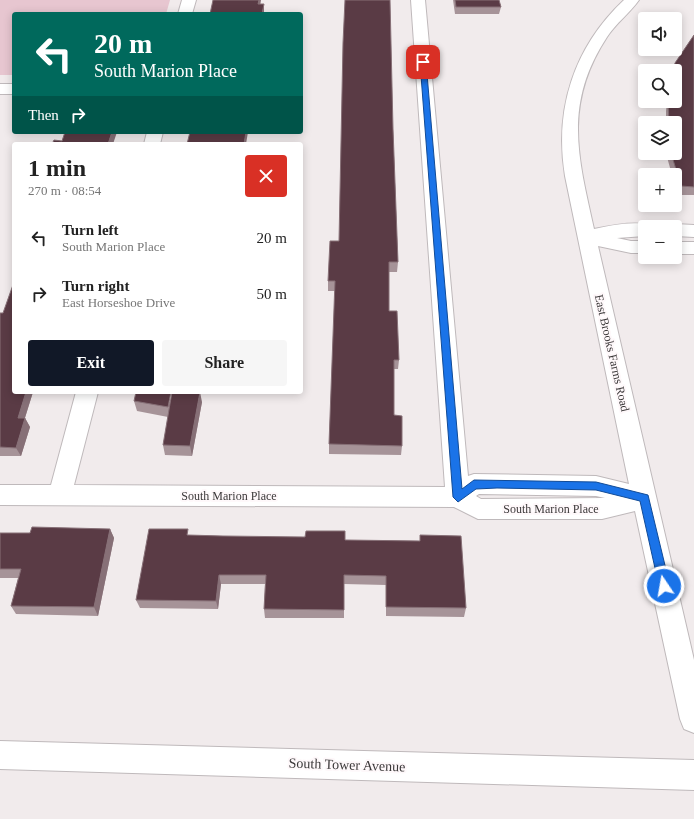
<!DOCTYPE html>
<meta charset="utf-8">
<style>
:root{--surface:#fff;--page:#f6f6f6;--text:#222;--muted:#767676;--accent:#111827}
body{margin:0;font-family:Georgia,serif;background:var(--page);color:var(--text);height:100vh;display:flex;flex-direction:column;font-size:15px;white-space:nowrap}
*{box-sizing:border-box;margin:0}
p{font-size:13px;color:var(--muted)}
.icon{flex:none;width:22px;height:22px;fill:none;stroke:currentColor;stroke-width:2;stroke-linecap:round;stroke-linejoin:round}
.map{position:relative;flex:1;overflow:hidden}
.details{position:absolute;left:12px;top:142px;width:291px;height:252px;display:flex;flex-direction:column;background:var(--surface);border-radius:4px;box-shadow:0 2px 10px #0003}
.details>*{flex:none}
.banner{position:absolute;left:12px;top:12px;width:291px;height:122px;border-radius:4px;box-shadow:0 2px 10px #0003;background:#00695c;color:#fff;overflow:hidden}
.buttons{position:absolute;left:638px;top:12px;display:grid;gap:8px}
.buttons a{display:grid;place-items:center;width:44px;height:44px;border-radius:4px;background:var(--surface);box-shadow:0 2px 10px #0003;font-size:20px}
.pin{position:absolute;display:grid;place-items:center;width:34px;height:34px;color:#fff;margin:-17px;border-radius:8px;box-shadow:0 2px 6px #0006}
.me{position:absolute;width:44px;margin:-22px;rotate:348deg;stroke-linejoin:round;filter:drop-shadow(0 0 3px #0008)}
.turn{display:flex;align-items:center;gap:14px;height:84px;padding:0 16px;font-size:18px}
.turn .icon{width:52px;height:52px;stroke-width:2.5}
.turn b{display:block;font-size:28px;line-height:34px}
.then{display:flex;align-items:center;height:38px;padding:0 16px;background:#0003;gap:8px;font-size:15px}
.round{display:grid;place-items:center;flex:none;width:42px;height:42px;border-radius:4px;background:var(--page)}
.head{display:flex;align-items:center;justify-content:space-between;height:68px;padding:0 16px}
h1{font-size:24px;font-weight:700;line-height:30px}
.primary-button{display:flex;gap:8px;margin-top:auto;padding:8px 16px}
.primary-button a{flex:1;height:46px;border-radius:4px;background:var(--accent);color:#fff;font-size:16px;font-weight:700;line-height:46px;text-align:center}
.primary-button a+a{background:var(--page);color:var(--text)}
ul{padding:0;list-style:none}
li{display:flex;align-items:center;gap:12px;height:56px;padding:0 16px}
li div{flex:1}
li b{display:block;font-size:15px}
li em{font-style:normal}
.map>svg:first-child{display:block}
.green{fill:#e7c6d0}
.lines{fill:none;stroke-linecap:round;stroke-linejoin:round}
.minor-casing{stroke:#bfb9bb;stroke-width:2}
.minor{fill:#fff;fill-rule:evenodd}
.wall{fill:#a69398}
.shaded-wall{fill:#877077}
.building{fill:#5a3b45;stroke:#877077}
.route{fill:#1a73e8;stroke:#114b97}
.labels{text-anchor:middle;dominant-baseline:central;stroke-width:4;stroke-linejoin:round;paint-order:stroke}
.street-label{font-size:12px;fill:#3b3839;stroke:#fef8fa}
.near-street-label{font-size:14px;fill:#3b3839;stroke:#fef8fa}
</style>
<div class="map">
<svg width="694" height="819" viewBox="0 0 694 819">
<rect width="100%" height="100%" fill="#f1ebec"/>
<!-- green -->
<path class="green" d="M0 0H170L166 14H14V75H0Z"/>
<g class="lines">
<defs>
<path id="minor" d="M182 0H196L192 14H178Z
M411 0H425L468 476 474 474 596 476 629 484 565 176C554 109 574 47 624 0H639C630 13 616 23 607 37 563 104 578 157 594 229 608 226 641 219 652 227H645V236L617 238 631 241H645V253H631L598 246 694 660V733L684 729 680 719 635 511 602 519H478L454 507 0 505V485H51L76 392H98L74 485 445 487ZM479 494 596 496 605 498 481 499 476 496Z
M0 84H14V94H0Z
M147 132H163L160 144H144Z
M675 224 694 225V237L675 236V227H668Z
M675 242H694V254H675Z
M0 741 694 760V790L0 769Z"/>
</defs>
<!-- minor casing -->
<use href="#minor" class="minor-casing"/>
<!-- minor -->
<use href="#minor" class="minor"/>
</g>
<!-- wall -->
<path class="wall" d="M453 0H499L501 7 499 14H455Z
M694 35V195H678L675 184V175H672L667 157V153H675V123H666V111L667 101H675V71H673L675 63Z
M393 129 398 262 397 272H389V311L399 360 398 369H394V415L402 446 401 455 329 454V444L335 291H328V281L339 241Z
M0 313 33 392 25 418 30 427 21 456H0Z
M134 401 202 402 192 456 165 455 163 445 168 417 137 411Z
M110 529 114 538 98 616 16 614 11 606 18 578H0V533H30Z
M189 535 345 540 420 541V535L466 608 464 617 386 616V585L344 584V618H265L264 609 265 584H221L218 609 140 608 136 600Z"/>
<!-- shaded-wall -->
<path class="shaded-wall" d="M259 0H261L259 13 258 4Z
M264 4V14H262Z
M112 132H117L113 144H108Z
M246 132H248L246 144H244Z
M26 392H33L22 427 18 418Z
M200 392 202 402 192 456 190 446Z
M25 418 30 427 21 456 16 448Z
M110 529 114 538 98 616 94 607Z
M219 575 221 584 218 609 216 601Z"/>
<!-- building -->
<path class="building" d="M213 0H259L258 4H264L262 14H210Z
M345 0H390L393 129 398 262H389V311H397L399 360H394V415L402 416V446L329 444 335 281H328L330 241H339L343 43Z
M455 0H499L501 7H456Z
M694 35V187L681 186 671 153H675V123H669L668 103 669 101H675V71H674L675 63Z
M65 132H112L108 144H52L54 140 62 141Z
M190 132H246L244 144H187Z
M14 282V392H26L18 418H25L16 448 0 447V313H3Z
M136 392H171L168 407 134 401Z
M172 392H200L190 446 163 445Z
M32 527 110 529 94 607 11 606 21 569H0V533H30Z
M149 529H188L187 535 223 536 305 537 306 531H345V540L420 541V535L461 536 466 608 386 607V576L344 575V610L264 609 266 575H219L216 601 136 600Z"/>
<!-- route -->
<path class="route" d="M423 60 426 62 462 489 474 480 596 482 648 495 670 586 668 590 664 591 661 590 659 586 640 501 596 490 497 488 476 489 458 502 453 497 420 62Z"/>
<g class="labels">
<!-- street labels -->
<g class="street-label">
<text transform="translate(612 353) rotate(77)">East Brooks Farms Road</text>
<text x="229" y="496">South Marion Place</text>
<text x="551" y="509">South Marion Place</text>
</g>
<!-- near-street labels -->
<g class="near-street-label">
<text transform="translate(347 765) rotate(2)">South Tower Avenue</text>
</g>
</g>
</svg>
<div class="buttons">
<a><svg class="icon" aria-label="sound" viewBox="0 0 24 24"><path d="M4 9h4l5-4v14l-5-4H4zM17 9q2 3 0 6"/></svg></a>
<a><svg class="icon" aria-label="search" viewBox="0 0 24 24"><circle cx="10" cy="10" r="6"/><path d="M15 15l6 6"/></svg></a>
<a><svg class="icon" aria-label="layers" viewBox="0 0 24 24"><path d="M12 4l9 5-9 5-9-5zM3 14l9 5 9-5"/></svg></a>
<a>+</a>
<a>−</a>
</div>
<div class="pin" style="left:423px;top:62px;background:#d93025"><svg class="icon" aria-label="arrive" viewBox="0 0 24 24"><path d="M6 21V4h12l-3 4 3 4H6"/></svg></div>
<svg class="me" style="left:664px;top:586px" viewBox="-20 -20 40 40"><circle r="17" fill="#1a73e8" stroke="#fff" stroke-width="3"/><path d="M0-11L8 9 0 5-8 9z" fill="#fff"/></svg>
<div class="banner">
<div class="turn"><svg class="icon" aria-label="left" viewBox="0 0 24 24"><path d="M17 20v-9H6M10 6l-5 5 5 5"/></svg><div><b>20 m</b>South Marion Place</div></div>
<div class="then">Then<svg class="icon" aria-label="right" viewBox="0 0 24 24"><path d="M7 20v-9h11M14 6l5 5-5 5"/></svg></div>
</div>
<section class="details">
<div class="head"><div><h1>1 min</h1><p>270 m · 08:54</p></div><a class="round" style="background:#d93025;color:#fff"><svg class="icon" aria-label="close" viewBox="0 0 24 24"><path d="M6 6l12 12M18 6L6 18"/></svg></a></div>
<ul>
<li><svg class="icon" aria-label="left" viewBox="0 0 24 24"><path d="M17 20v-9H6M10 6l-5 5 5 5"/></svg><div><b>Turn left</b><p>South Marion Place</p></div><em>20 m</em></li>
<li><svg class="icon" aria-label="right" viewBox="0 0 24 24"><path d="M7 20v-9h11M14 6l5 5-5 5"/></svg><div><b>Turn right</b><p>East Horseshoe Drive</p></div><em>50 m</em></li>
</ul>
<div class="primary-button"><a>Exit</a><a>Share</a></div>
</section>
</div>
